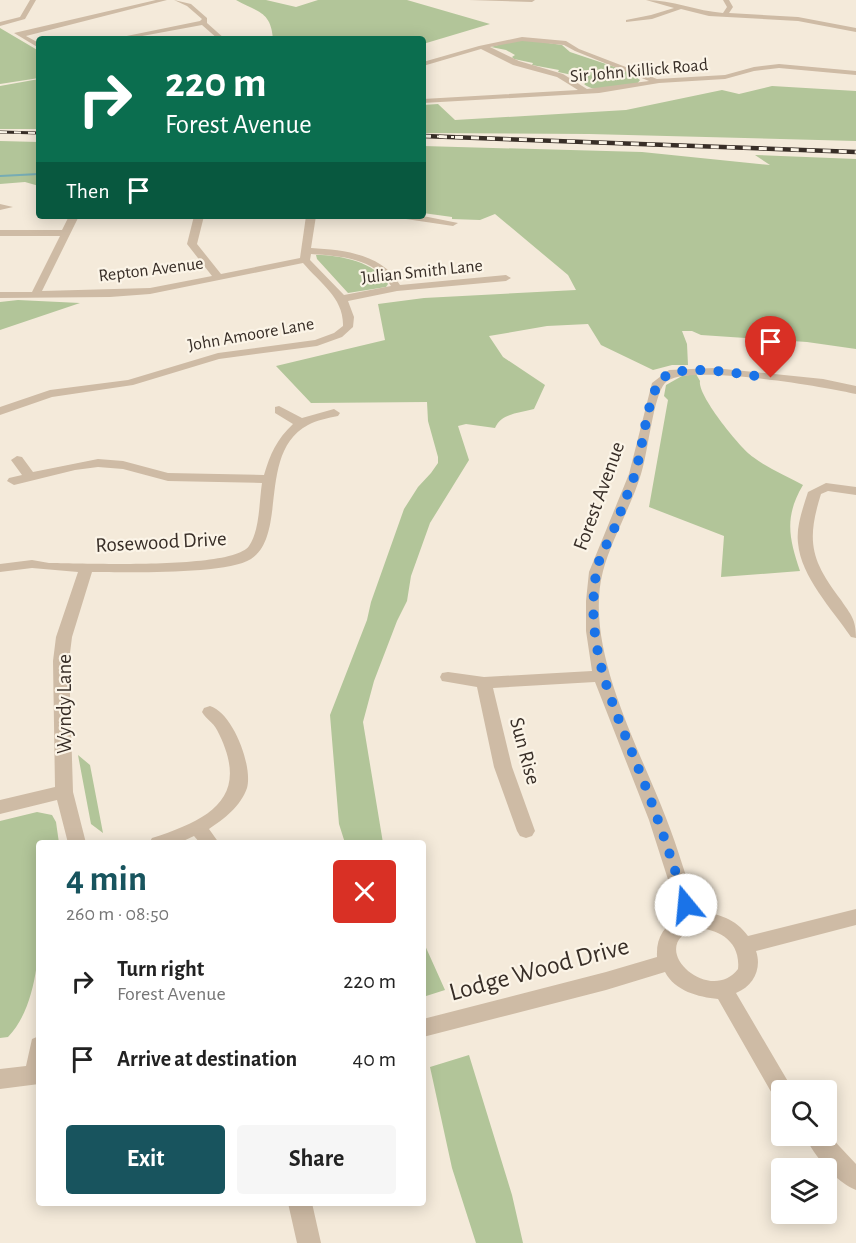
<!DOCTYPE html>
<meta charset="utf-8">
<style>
:root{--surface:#fff;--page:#f6f6f6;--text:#222;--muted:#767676;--accent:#18545e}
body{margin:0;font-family:"Alegreya Sans",sans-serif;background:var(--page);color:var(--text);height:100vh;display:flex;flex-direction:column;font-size:22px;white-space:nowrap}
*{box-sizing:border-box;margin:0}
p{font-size:20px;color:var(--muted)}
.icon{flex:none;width:33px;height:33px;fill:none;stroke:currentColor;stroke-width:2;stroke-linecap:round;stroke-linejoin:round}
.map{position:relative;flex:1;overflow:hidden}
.side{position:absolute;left:36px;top:840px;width:390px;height:366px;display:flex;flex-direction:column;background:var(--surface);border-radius:6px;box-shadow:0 3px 15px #0003}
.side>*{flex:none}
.banner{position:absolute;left:36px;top:36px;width:390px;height:183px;border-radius:6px;box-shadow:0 3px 15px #0003;background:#0b6e4f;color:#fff;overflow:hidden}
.controls{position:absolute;left:771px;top:1080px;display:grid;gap:12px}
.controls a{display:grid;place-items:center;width:66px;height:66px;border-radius:6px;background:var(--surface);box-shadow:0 3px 15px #0003;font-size:30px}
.pin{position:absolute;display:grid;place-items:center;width:51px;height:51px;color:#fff;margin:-62px -26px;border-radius:50% 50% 50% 0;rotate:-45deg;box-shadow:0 0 6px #0007}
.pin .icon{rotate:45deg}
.me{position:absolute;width:66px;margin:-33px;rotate:343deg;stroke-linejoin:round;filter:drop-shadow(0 0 4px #0008)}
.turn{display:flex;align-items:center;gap:21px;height:126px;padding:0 30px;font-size:27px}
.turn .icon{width:78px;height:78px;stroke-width:2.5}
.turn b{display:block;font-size:42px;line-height:51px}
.then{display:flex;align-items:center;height:57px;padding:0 30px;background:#0003;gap:12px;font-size:22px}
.round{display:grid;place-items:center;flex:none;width:63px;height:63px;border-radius:6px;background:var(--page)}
.summary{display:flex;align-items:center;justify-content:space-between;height:102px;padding:0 30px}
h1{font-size:36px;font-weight:700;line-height:45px;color:var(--accent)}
.primary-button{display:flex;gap:12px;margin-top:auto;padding:12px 30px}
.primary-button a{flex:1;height:69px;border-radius:6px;background:var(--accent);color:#fff;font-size:24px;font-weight:700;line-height:69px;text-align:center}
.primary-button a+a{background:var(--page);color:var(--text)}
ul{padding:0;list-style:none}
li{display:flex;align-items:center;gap:18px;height:78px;padding:0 30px}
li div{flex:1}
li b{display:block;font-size:22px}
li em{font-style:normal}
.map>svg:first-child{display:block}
.green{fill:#b2c599}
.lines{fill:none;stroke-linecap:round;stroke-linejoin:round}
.stream{fill:#76acb4;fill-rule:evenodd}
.street{fill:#cebba5;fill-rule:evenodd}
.rail-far1-casing{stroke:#382e27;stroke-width:3}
.rail-casing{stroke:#382e27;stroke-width:4.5}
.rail-far1{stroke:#fbf4e7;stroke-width:2;stroke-dasharray:7;stroke-linecap:butt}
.rail{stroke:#fbf4e7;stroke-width:3;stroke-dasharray:8;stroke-linecap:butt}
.route{stroke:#1a73e8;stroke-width:10;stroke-dasharray:0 18}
.labels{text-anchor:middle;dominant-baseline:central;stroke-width:4.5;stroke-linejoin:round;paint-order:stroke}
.far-street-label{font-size:18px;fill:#382e27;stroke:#fbf4e7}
.street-label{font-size:21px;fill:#382e27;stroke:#fbf4e7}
.near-street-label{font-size:26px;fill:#382e27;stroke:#fbf4e7}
</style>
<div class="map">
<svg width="856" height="1243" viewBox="0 0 856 1243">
<rect width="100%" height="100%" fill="#f4eada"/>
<!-- green -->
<path class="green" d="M236 0H266L296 7 318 0H407L490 24 423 44V39H273C271 10 256 12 236 0Z
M0 28 39 51V78L0 84Z
M528 40 562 45 570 52 630 72 640 80 637 84C622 86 597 95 584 84L587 82 577 76 558 72 559 70 532 65 533 63 514 59 512 57 515 55 506 50 491 47 512 41Z
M39 79V129H0V86Z
M772 86 856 91V141L589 134 423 133V105L438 104 455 120 626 110 722 90 739 94Z
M0 141 39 142V186L25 182 0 184Z
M423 146 642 152 770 165 755 155 856 159V349L807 342 701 335 692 331H682L687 344 688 365H672L653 370 601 345 588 324 547 326 489 336 503 357 545 385 534 409C520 413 501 413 495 428L466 424 458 426 469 460 430 523 411 576 407 601 397 621 374 681 363 722 383 843H345L339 824 330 715 367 620 371 602 404 509 418 487 431 473 438 463V457L428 421 427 402 311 403 276 366 385 340 378 304 424 298 576 290 568 275 495 214 480 220 452 219V217L423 213Z
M316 255C341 255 375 262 388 284L386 287 348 293 317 259Z
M18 300 80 303 0 330V302Z
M696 374 700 381C697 395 740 448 753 457 767 468 787 476 803 485 784 517 789 538 800 571L721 577 724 536 649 507 668 400 664 396 666 385 682 376Z
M78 755 90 765 103 833 91 824Z
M37 812 52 815 56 822 59 843H39C39 900 49 994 8 1037L0 1038V821Z
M423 941 445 990 423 997Z
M469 1055 512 1195 523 1243H476L452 1168 430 1067Z"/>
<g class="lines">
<!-- stream -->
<path class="stream" d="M39 173V175L0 177V175Z"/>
<!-- street -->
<path class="street" d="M30 0H36L25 19 0 26V22L20 17Z
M156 0H167L26 36 39 43V48L14 33Z
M174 0 191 4 207 18V23L225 39H218L202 25 126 39H112L200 21 202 19 187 6Z
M469 0H535L532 2Z
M646 0C672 0 697 11 723 13L727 7 723 0H729L733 7 729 13 798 17 856 28V32L798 21 709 16 681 9 652 19 626 22V20L651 15 674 8Z
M522 37 566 41 579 49 657 79 725 75 754 67 779 64 856 71V75L779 68 754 71 725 79 659 83 599 93 423 103V99L578 90 557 77 513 65 481 49 423 66V62L479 46ZM522 41 564 45 575 51 649 81 587 89 563 74 519 61 490 47Z
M0 204 13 207 0 210Z
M69 216H79L42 291 150 288 212 276 187 244 194 216H204L197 244 221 274 300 258 306 216H316L311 248C345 250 382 254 400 285L506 275 511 278 506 281 397 291 348 301 354 317 353 327 342 337 317 346 219 359 133 385 52 397 0 415V407L50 390 128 380 218 353 315 340 334 333 343 326C344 298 320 283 303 263L150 294 110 297 0 298V292H32L60 236H0V230H62ZM311 254C340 256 375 258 391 286L344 295 310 260Z
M401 216H423L458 223 453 226 406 219Z
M714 368 823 379 856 386V394C827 387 682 362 665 383 653 396 648 454 641 474 631 507 612 538 603 571 583 648 639 747 666 818 678 848 687 881 698 912 718 913 736 919 748 936L856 909V925L756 951C762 968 754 986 736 993L793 1090H782V1100L774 1097 718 999C698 997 675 991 665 972L606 990 423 1037V1019L606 972 657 957C656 937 664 926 680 917L649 820 595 682 493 688 512 767 535 831 532 836 526 838 520 836 517 831 494 767 477 687 442 681 440 677 442 673 448 672 484 677 592 671 586 631V601L589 572 629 474 652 383 669 370ZM694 928C718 928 741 941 738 969 713 1002 658 959 682 936 685 933 690 930 694 928Z
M279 406 302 418 334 409 340 413 338 416C328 418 317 420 308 425 257 452 288 535 251 559 226 575 126 572 92 572L72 637 69 661 73 792 86 843H68L57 800 0 814V800L55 787 53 661 56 637 78 572 32 568 0 572V564L32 560 49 563C82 563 232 570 249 546 260 530 259 502 262 483L168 481 123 469 98 467 75 470 14 485 7 481 9 478 22 475 11 460 17 456 22 457 33 472 98 459 123 461 168 473 264 475C270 454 277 439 293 424L275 413V407Z
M826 483 856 487V495L828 491 821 494C806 542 811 560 841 600 851 615 856 619 856 638L851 637C832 609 801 577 798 543 796 526 803 508 808 492Z
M210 706C233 713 253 766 247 788 241 806 224 819 209 829L219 843H200L194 836 179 843H149L152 838C211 819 252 797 217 730 213 722 206 719 202 712L204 708Z
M39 1036V1084L0 1089V1069L26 1066 32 1039Z
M826 1132 856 1164V1190C836 1182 814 1156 805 1136H826Z
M288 1203H312L321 1243H297Z"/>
<defs>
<path id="rail-far1" d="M0 132 39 133
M423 136 454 137"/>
<path id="rail" d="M423 136 856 152"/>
</defs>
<!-- rail-far1 casing -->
<use href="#rail-far1" class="rail-far1-casing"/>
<!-- rail casing -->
<use href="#rail" class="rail-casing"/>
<!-- rail-far1 -->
<use href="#rail-far1" class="rail-far1"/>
<!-- rail -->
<use href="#rail" class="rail"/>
</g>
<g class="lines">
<!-- route -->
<path class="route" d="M686 905C673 863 659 821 643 780 616 710 584 652 596 574 598 556 610 541 616 524 622 508 628 493 634 477 643 449 645 409 658 384 671 358 747 376 771 378"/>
</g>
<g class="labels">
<!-- far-street labels -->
<g class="far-street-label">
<text transform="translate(639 71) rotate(-5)">Sir John Killick Road</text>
<text transform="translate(151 270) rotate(-7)">Repton Avenue</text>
<text transform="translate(422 272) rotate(-6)">Julian Smith Lane</text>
<text transform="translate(251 335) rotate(-10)">John Amoore Lane</text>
</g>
<!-- street labels -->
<g class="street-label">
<text transform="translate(599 496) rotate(-70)">Forest Avenue</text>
<text transform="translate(161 542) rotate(-3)">Rosewood Drive</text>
<text transform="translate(64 704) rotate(-90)">Wyndy Lane</text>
<text transform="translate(525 751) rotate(75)">Sun Rise</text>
</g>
<!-- near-street labels -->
<g class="near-street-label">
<text transform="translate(539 969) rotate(-15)">Lodge Wood Drive</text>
</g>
</g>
</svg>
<div class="controls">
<a><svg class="icon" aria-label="search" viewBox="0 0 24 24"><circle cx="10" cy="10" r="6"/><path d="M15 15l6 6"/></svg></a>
<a><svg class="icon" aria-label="layers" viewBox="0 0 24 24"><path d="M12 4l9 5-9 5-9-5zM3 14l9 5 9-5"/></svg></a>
</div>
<div class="pin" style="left:771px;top:378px;background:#d93025"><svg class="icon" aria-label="arrive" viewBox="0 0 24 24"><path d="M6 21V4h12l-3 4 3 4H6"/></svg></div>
<svg class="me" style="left:686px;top:905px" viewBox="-20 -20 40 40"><circle r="19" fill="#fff"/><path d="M0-13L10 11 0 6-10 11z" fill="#1a73e8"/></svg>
<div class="banner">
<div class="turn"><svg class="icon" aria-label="right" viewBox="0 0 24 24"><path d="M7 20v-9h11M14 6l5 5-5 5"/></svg><div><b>220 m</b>Forest Avenue</div></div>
<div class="then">Then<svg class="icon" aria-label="arrive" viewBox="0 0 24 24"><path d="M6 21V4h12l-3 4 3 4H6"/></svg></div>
</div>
<section class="side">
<div class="summary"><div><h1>4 min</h1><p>260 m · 08:50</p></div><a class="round" style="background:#d93025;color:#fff"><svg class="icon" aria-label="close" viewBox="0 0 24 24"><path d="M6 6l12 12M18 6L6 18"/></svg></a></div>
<ul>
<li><svg class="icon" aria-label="right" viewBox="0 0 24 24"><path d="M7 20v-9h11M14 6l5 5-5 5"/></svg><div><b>Turn right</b><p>Forest Avenue</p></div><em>220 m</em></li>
<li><svg class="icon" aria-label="arrive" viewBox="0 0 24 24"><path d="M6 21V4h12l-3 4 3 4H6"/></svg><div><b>Arrive at destination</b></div><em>40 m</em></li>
</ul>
<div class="primary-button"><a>Exit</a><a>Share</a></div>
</section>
</div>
